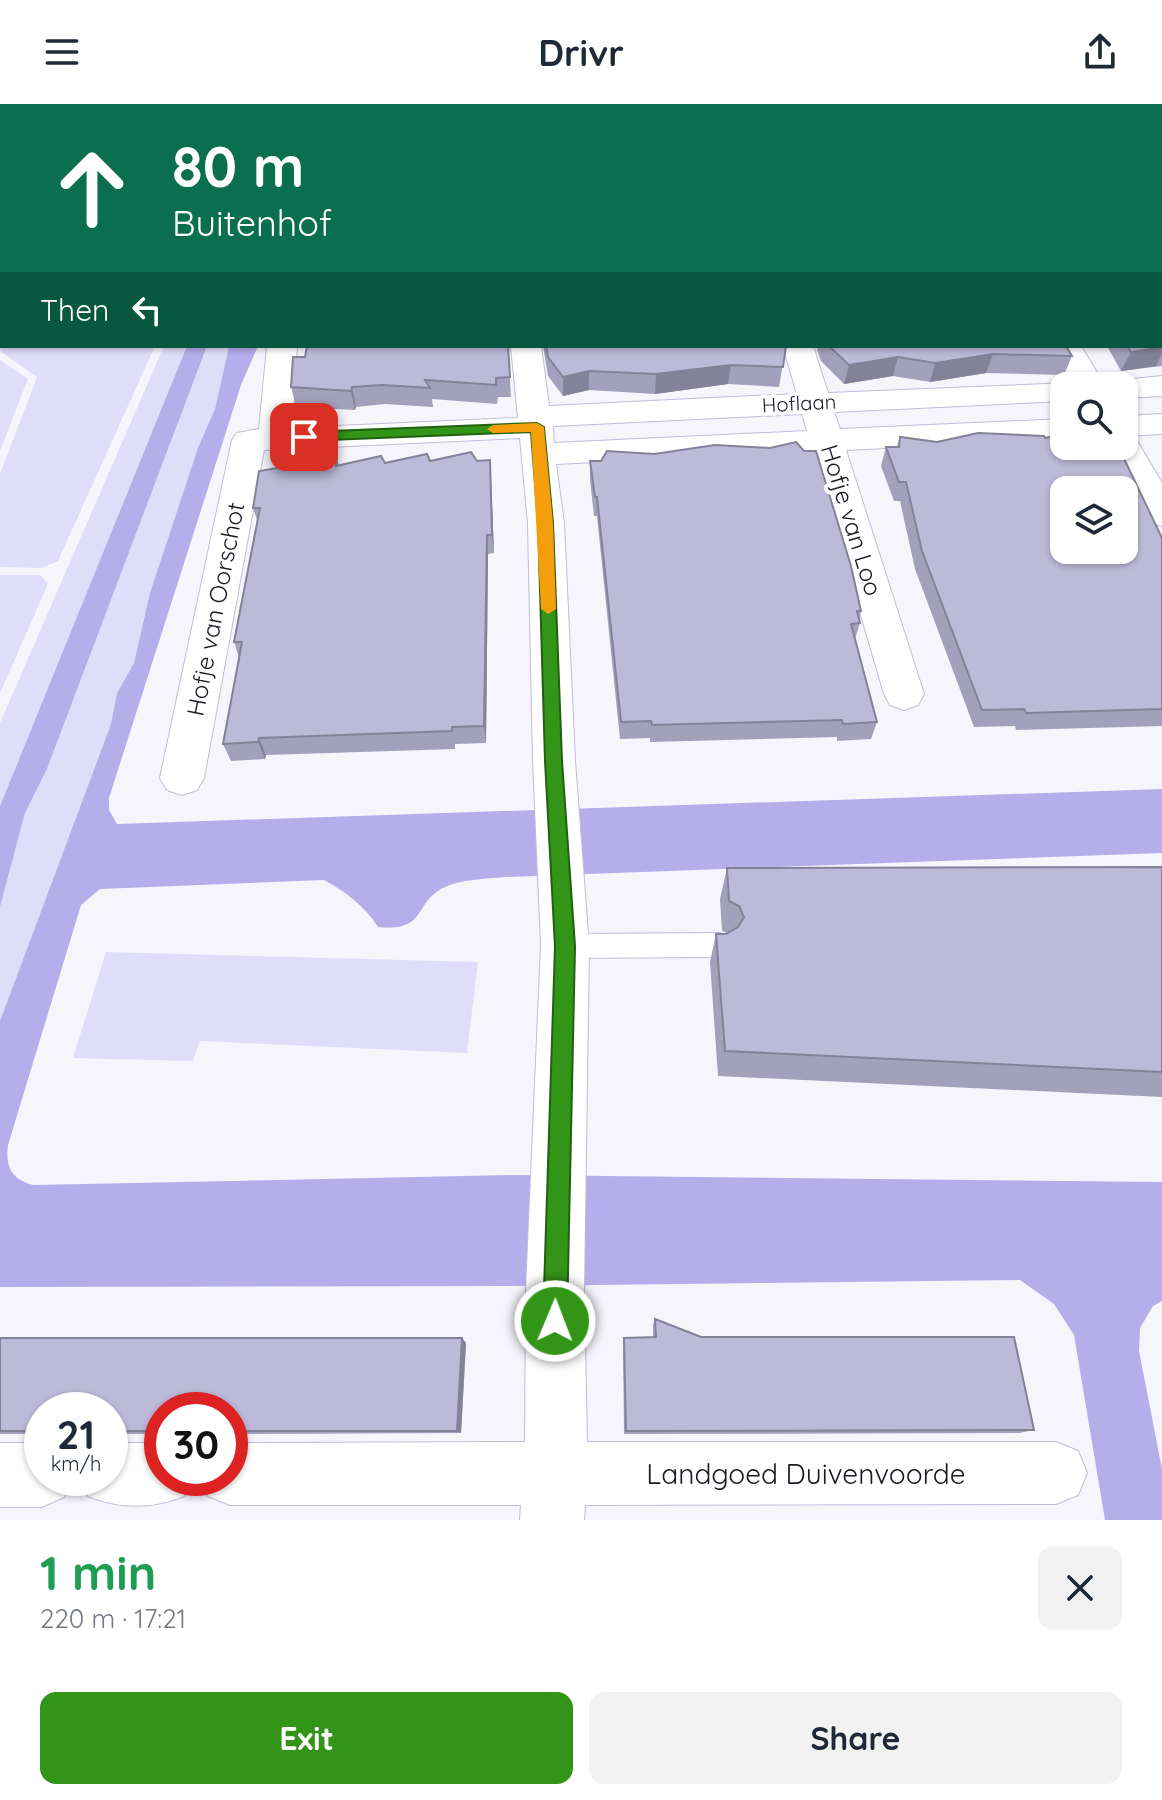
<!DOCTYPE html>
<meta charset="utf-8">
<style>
:root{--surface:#fff;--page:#f2f2f3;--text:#1f2937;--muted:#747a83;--accent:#339518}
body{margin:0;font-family:Quicksand,sans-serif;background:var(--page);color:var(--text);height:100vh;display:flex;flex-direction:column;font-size:30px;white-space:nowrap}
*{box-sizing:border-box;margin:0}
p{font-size:26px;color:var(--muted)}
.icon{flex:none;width:44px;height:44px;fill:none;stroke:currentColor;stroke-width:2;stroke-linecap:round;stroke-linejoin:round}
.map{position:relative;height:1416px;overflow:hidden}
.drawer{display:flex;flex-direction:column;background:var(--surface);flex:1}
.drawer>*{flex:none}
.banner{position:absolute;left:0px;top:0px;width:1162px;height:244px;box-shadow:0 2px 6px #0004;background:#0b6e4f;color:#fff;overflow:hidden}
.tools{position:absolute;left:1050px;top:268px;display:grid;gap:16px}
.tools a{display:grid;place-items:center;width:88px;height:88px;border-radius:16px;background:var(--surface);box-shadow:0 2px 6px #0004;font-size:40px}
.speed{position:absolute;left:24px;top:1288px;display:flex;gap:16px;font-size:40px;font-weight:700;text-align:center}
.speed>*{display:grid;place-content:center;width:104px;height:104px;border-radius:50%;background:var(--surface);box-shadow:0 2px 6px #0004;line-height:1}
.speed small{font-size:20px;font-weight:400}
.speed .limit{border:12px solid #d22;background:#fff;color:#111}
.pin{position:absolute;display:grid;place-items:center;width:68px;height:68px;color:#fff;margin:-34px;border-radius:16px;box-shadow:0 4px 12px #0006}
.me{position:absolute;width:88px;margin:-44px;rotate:1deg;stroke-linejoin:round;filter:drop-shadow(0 0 6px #0008)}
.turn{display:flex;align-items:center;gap:28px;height:168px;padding:0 40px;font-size:36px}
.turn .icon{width:104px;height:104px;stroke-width:2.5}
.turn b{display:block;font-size:56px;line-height:68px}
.then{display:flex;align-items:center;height:76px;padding:0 40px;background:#0003;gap:16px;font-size:30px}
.round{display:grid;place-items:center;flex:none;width:84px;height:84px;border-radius:16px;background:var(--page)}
.headline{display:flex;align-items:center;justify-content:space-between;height:136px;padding:0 40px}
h1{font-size:48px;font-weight:800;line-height:60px;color:#1e9e55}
.cta{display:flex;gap:16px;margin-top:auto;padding:16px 40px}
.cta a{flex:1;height:92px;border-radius:16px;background:var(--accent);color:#fff;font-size:32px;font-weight:800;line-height:92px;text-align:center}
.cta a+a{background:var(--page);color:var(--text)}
header{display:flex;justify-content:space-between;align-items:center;height:104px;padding:0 40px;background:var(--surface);font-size:36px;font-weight:800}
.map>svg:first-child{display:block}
.green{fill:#e0ddfb}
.water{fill:#b6aeeb}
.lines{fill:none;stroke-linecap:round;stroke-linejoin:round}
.service-casing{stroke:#c0bcdb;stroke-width:2}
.minor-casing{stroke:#c0bcdb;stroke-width:2}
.service{fill:#fff;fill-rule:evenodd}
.minor{fill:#fff;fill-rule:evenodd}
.wall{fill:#a3a0bb}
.shaded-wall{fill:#848298}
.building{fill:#bdbad9;stroke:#848298;stroke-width:2;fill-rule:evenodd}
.route{fill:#339518;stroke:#216110;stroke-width:2}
.slow{fill:#f59e0b}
.labels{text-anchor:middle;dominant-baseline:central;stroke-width:8;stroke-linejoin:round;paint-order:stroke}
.far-street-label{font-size:20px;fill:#1a1823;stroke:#fff}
.street-label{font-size:24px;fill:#1a1823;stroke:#fff}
.near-street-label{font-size:28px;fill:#1a1823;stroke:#fff}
</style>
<header><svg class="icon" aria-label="menu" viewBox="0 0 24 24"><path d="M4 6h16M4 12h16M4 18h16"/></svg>Drivr<svg class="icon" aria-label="share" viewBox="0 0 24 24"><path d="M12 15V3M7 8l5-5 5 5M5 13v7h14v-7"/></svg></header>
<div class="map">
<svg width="1162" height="1416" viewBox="0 0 1162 1416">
<rect width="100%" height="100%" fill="#f6f5fc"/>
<!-- green -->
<path class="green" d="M442 0H890L913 2H442Z
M0 196 2 242H155L58 457 42 464 0 463V370L37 273 0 247Z
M164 242H187L0 702V619Z
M207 242H229L215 305 150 489 134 559 117 589 111 620 0 917V803L25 709 47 665Z
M0 256 28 275 0 347Z
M0 471H40L48 480 0 589Z
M106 848 478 858 467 949 200 937 193 957 73 954Z"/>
<!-- water -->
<path class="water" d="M187 242H207L47 665 25 709 0 803V702Z
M229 242H258L241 281 109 694V706L117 720 1162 685V749L505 773C486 775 460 775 443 784 413 799 428 828 378 823 364 801 347 789 324 776L100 785 81 801 8 1041C5 1063 12 1076 34 1081L516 1071 1162 1078V1197L1153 1202 1140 1224 1139 1247 1162 1365V1416H1105L1074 1231 1054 1200 1020 1176 512 1182 0 1183V917L111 620 117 589 134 559 150 489 198 344 215 305Z"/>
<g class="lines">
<defs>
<path id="service" d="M720 829 729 833 733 841 729 849 720 853 565 854 556 850 552 842 556 834 565 830Z"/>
<path id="minor" d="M267 242H297L292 324 518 314 511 242H541L549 302 797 290 783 242H813L828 289 1072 279 1051 242H1081L1105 282H1064V297L834 308 840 325 1064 315V335L846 346 924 590 918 601 904 606 890 601 884 590 813 347 556 360 564 419 575 657 589 842 584 1186 587 1338H1056L1078 1347 1087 1369 1078 1391 1056 1400 585 1401 584 1416H520L521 1401H230L208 1392 200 1374H230V1339L525 1338 526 1186 541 842 533 657 528 419 520 334 264 346 204 674 197 686 182 691 167 686 160 674 232 336 237 329 259 325ZM802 310 807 327 554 339 553 322Z
M1162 272V292L1124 294V282H1109L1113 277Z
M1162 310V330L1126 332 1136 335 1162 379V422L1149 418 1107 342H1124V312Z
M0 1339H42V1374H72L64 1393 42 1403H0Z
M110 1339H162V1374H192L184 1392C153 1405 119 1405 88 1392L80 1374H110Z"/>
</defs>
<!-- service casing -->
<use href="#service" class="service-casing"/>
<!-- minor casing -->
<use href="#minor" class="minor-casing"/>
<!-- service -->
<use href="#service" class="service"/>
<!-- minor -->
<use href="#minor" class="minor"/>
</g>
<!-- wall -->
<path class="wall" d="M1162 102V262L1121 267 1107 242H1160Z
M508 242 511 293H498L497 300 432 295 433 303 385 300 356 303 355 306 296 303 291 283Z
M543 242H786L779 283 728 280 655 290 589 286 563 292 548 272Z
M818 242H1066L1072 252 1064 271 986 269 930 278 893 272 844 280 821 257 817 246Z
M900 333 937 338 1045 334 1162 434V622L1016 626 1015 622 974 623 915 465 900 397H894L881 362 886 343H897Z
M337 354 339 361 430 357H477L491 375 494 449 488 450 486 639 455 640V645L266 651 265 655 231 657 223 640 239 553 234 538 257 416 253 404Z
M590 357 861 507 859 515 860 519 855 535 877 618 871 635 837 637V633L650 638V634L620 635 597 412H594L590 376Z
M1162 763V993L718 972 710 858 716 830 727 829 722 827 720 795 727 764Z
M655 1215 701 1233 1034 1326 1019 1329 624 1330 623 1239 624 1234H653V1221Z
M0 1234H462L466 1239 461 1329 230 1330V1306H162V1330H110V1306H42V1330H0Z"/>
<!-- shaded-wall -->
<path class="shaded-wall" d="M1162 243V250L1156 262 1121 267 1131 248Z
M993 250 986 269 930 278 935 259Z
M898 253 893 272 844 280 849 261Z
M731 261 728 280 655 290 656 270Z
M589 267V286L563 292V273Z
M352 283 356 303 355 306 351 287Z
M490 356 491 375 494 449 492 431Z
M487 431 488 450 486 639 484 622Z
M259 634 266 651 265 655 258 638Z
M462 1234 466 1239 461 1329 457 1327Z"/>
<!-- building -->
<path class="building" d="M1160 102H1162V243L1131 248 1127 242H1160Z
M307 242H508L510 273 496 274V281L425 276 430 284 382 281 352 283 351 287 291 283 293 253H305Z
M546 242H786L783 263 731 261 656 270 589 267 563 273 548 253Z
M829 242H1066L1072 252 993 250 935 259 898 253 849 261Z
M978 329 1044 332 1045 334 1064 330V342H1118L1162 434V605L1026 609 1024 605 982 606 922 447 906 378H899L886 343H899L900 333 937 338ZM1064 386H1124V446H1064Z
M796 338 804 347H816L851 462 861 507H857L860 519 851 520 877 618 843 620 842 616 652 621 651 617 621 618 597 393H595L590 357H601L607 347 654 350 715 341 770 344Z
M471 348 477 357 490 356 492 431H487L484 622 452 623V627L259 634 258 638 223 640 242 538H234L260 404H253L259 367 337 354 336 362 381 352 385 359 427 350 430 357Z
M1162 763V968L725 947 716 830H726L738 823 744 813 739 802 729 797 727 764Z
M655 1215 701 1233H1014L1034 1326 626 1327 624 1234 656 1233Z
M0 1234H462L457 1327H230V1306H162V1327H110V1306H42V1327H0Z"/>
<!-- route -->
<path class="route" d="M537 319 544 323 553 419 562 657 575 842 567 1217 564 1225 555 1229 547 1225 543 1217 555 842 545 657 538 419 531 328 304 337 297 333 304 328Z"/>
<!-- slow -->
<path class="slow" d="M537 319 544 323 553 419 556 505 548 510 541 505 531 328 493 329 487 325 493 321Z"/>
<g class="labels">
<!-- far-street labels -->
<g class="far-street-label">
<text transform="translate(799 299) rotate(-3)">Hoflaan</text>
</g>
<!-- street labels -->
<g class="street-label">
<text transform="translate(852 416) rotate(73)">Hofje van Loo</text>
<text transform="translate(215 505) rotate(-79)">Hofje van Oorschot</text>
</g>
<!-- near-street labels -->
<g class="near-street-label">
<text x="806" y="1369">Landgoed Duivenvoorde</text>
</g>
</g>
</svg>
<div class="tools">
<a><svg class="icon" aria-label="search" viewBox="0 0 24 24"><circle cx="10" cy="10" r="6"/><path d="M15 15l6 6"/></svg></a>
<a><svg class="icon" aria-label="layers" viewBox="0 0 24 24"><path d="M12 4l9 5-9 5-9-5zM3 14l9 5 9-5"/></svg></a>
</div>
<div class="speed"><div>21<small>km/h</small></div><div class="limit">30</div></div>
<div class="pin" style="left:304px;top:333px;background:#d93025"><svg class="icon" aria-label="arrive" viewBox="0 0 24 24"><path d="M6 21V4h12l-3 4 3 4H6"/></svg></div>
<svg class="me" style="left:555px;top:1217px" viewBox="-20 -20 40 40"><circle r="17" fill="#339518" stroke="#fff" stroke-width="3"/><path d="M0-11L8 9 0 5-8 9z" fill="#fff"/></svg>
<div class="banner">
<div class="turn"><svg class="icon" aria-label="ahead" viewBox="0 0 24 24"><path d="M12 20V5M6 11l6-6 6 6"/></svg><div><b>80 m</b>Buitenhof</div></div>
<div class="then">Then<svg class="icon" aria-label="left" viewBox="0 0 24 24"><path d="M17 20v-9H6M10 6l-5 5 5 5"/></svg></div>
</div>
</div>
<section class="drawer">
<div class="headline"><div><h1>1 min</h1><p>220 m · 17:21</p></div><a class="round"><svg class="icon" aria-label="close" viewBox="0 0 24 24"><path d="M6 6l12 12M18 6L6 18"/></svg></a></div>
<div class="cta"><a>Exit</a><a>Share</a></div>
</section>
